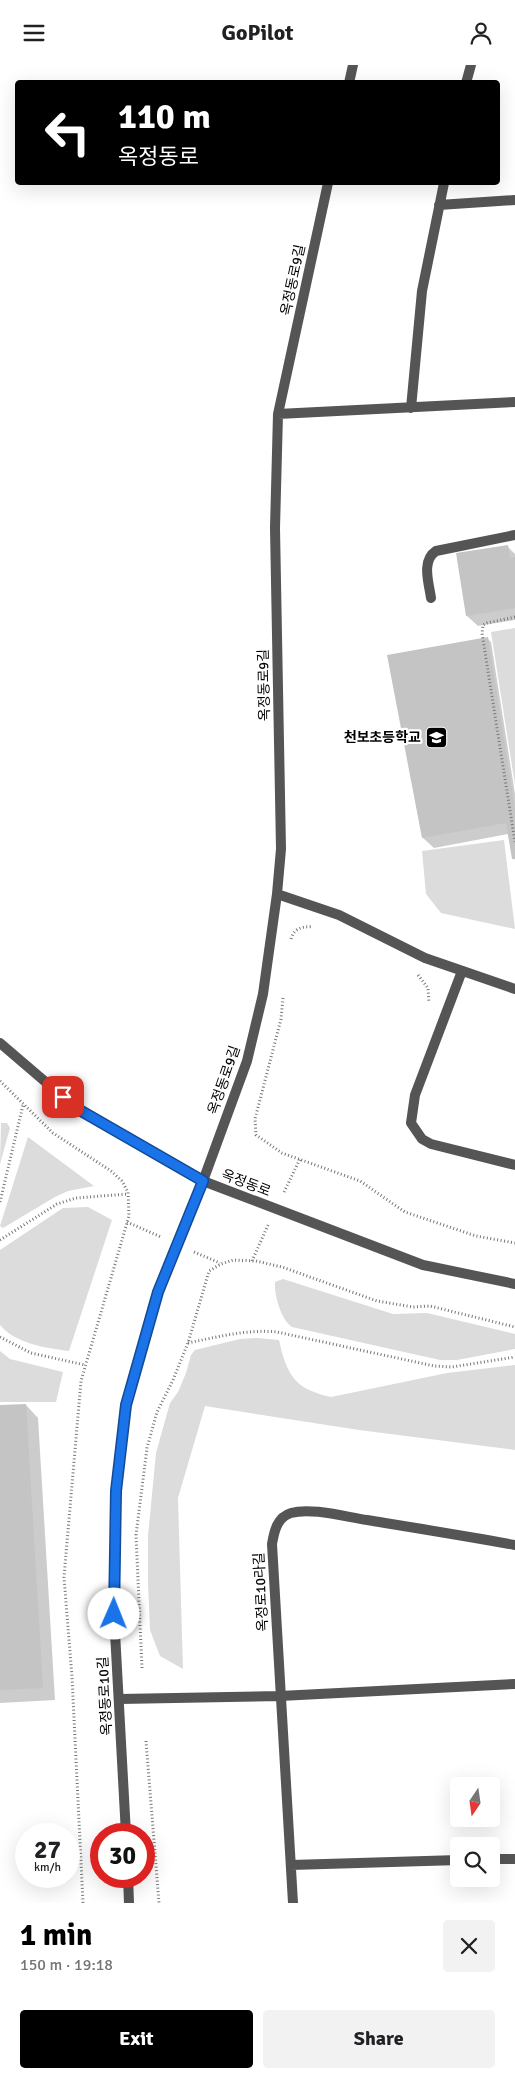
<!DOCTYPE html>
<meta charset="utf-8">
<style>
:root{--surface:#fff;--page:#f2f2f2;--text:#202124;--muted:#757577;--accent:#000}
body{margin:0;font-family:Signika,"Noto Sans KR",sans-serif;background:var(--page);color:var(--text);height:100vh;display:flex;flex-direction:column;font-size:19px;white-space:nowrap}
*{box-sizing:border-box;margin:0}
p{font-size:16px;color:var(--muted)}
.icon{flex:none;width:28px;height:28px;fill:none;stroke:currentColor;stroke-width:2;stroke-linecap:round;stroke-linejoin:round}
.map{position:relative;height:1838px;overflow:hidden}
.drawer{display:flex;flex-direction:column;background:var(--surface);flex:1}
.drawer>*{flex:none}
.guide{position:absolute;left:15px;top:15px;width:485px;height:105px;border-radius:5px;box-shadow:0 5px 20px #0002;background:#000;color:#fff;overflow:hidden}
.needle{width:32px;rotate:193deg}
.controls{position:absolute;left:450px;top:1712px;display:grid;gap:10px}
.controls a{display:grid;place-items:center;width:50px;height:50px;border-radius:5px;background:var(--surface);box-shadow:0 5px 20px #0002;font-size:25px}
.speed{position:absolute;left:15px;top:1758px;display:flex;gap:10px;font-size:25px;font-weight:700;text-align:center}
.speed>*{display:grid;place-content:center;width:65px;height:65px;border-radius:50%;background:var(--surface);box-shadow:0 5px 20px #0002;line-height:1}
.speed small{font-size:12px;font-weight:400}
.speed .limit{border:8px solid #d22;background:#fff;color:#111}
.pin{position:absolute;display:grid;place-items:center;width:42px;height:42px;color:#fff;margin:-21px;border-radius:10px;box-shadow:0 2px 8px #0006}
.me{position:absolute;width:55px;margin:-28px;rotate:1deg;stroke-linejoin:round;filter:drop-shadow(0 0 4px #0008)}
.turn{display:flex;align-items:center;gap:18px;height:105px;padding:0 20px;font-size:22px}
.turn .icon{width:65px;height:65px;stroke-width:2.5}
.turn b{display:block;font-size:35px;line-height:42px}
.round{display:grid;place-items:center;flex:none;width:52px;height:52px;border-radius:5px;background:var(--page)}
.headline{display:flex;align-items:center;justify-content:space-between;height:85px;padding:0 20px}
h1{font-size:30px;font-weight:800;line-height:38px;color:var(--accent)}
.action{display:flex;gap:10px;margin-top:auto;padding:10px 20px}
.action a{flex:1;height:58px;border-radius:5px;background:var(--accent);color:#fff;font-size:20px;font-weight:800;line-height:58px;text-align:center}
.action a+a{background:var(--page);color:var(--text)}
header{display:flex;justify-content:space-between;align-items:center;height:65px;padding:0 20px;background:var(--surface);font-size:22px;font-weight:800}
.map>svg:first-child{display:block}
.green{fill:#dcdcdc}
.shadow{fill:#0003}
.building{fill:#c4c4c4}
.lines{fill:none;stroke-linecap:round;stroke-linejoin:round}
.path{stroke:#777;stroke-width:3;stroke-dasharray:1 2.5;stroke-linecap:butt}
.service{stroke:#555;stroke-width:10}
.minor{stroke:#555;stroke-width:10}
.tertiary{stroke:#555;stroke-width:10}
.route-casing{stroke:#114b97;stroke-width:12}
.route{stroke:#1a73e8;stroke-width:9}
.labels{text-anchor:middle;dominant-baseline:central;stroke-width:4.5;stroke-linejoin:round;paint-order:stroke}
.street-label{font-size:14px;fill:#000;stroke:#fff}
.poi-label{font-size:14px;font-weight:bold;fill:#000;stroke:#fff;text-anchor:end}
</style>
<header><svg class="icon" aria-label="menu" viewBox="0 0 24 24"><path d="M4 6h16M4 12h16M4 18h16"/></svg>GoPilot<svg class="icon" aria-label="person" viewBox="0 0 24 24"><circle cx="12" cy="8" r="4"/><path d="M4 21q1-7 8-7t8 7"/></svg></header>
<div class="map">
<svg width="515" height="1838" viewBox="0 0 515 1838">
<rect width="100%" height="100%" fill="#fff"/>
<!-- green -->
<path class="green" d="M515 563V720L491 567Z
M504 775 515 864 441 848 426 829 422 786Z
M1 1058H7L10 1063 0 1099Z
M28 1072 94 1121 68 1126 55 1132 3 1163 0 1161Z
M88 1142 112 1155 69 1286C46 1283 16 1279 0 1260V1185L63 1143Z
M283 1214 393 1249 427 1248 515 1269V1284L457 1295H440L292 1262C281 1255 274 1230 275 1217Z
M257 1273 279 1275C287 1311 295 1324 331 1332L447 1308 515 1300V1385L359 1365 205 1341 178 1433 183 1604 160 1591 150 1565 148 1519V1471L156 1388 170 1338 178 1327 186 1308 191 1290 195 1285 240 1274Z
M0 1286 10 1294 63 1307 56 1337H0Z"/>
<!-- shadow -->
<path class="shadow" d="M507 481 515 489V555L478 561 467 551Z
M487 573 491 577 515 729V795L513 793 508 769 434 783 423 773Z
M26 1340 38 1353 55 1635 0 1638V1341Z"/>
<!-- building -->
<path class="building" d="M508 480 510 493 515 492V543L466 551 456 488Z
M488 572 515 744V794H512L506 758 422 773 387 590Z
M26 1339 43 1623 0 1625V1340Z"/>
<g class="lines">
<!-- path -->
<path class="path" d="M515 552 487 558 483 560 482 568 515 777
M291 874C294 864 301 861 313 862
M418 910 428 923 429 938
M283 933 281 954 255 1054 256 1070 282 1088 360 1116 405 1147 476 1171 515 1178
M0 1016 53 1068 111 1106 122 1116 128 1127 129 1151 81 1316 64 1512 72 1612 83 1838
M284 1127 300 1094
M0 1137 23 1040
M127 1157 161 1172
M0 1175 57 1139 76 1133 128 1129
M194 1187 220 1198
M252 1196 268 1160
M0 1272 31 1288 85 1300
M188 1278C217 1272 247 1264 277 1267L434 1301 452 1302 515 1292
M142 1603 136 1470 147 1383 157 1347 173 1315 188 1278 209 1206 221 1199 233 1195 256 1196 282 1202 377 1236 413 1242 430 1241 515 1262
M146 1676 159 1838"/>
<!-- service -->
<path class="service" d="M431 533C429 518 421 496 436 486L515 470"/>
<!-- minor -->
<path class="minor" d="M349 18 353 0
M466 18 471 0
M439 140 515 135
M411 343 422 226 444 118
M278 349 515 337
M277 829 339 850 425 893 515 924
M462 906 415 1030 411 1058 422 1074 431 1079 515 1100
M120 1634 280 1631 515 1619
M126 1769 114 1549 116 1426 126 1340 158 1227 203 1116 247 996 263 929 277 829 281 784 275 463 278 349 328 118
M491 1794H515
M291 1800 459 1795
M128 1811 129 1838
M293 1838 272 1479C274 1467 277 1452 291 1448 311 1442 346 1452 367 1455 416 1463 466 1471 515 1480"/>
<!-- tertiary -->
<path class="tertiary" d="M0 978 76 1043 203 1116 423 1200 515 1219"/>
</g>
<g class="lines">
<defs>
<path id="route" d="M63 1032 76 1043 203 1116 158 1227 126 1340 116 1426 114 1549"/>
</defs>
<!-- route casing -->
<use href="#route" class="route-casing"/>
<!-- route -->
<use href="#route" class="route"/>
</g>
<!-- icons -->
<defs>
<symbol id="school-square" viewBox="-11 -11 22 22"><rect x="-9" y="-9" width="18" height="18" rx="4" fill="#000" stroke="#fff"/><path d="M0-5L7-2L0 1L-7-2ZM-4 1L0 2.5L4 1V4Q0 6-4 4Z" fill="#fff"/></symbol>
</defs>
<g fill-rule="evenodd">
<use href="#school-square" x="424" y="660" width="25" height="25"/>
</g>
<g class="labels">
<!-- street labels -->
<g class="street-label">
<text transform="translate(293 215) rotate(-78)">옥정동로9길</text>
<text transform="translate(264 620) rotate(-91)">옥정동로9길</text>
<text transform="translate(224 1015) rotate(-71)">옥정동로9길</text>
<text transform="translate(246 1118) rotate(21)">옥정동로</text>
<text transform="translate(261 1527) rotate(-93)">옥정로10라길</text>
<text transform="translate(105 1631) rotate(-93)">옥정동로10길</text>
</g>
<!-- poi labels -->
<g class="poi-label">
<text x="421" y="672">천보초등학교</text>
</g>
</g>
</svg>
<div class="controls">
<a><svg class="needle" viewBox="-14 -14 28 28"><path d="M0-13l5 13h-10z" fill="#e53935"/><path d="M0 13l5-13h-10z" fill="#757577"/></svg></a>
<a><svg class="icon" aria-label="search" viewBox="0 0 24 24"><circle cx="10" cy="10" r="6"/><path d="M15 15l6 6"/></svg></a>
</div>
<div class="speed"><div>27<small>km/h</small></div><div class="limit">30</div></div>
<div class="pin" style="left:63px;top:1032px;background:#d93025"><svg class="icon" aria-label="arrive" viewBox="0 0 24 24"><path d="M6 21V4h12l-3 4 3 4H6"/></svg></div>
<svg class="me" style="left:114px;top:1549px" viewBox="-20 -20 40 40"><circle r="19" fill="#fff"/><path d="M0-13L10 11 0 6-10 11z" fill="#1a73e8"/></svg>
<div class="guide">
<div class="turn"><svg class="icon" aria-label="left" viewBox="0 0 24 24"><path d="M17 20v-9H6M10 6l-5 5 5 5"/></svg><div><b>110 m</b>옥정동로</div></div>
</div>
</div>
<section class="drawer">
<div class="headline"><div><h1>1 min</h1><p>150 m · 19:18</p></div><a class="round"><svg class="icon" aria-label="close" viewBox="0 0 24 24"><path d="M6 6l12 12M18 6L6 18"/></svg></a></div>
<div class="action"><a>Exit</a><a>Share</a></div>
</section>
